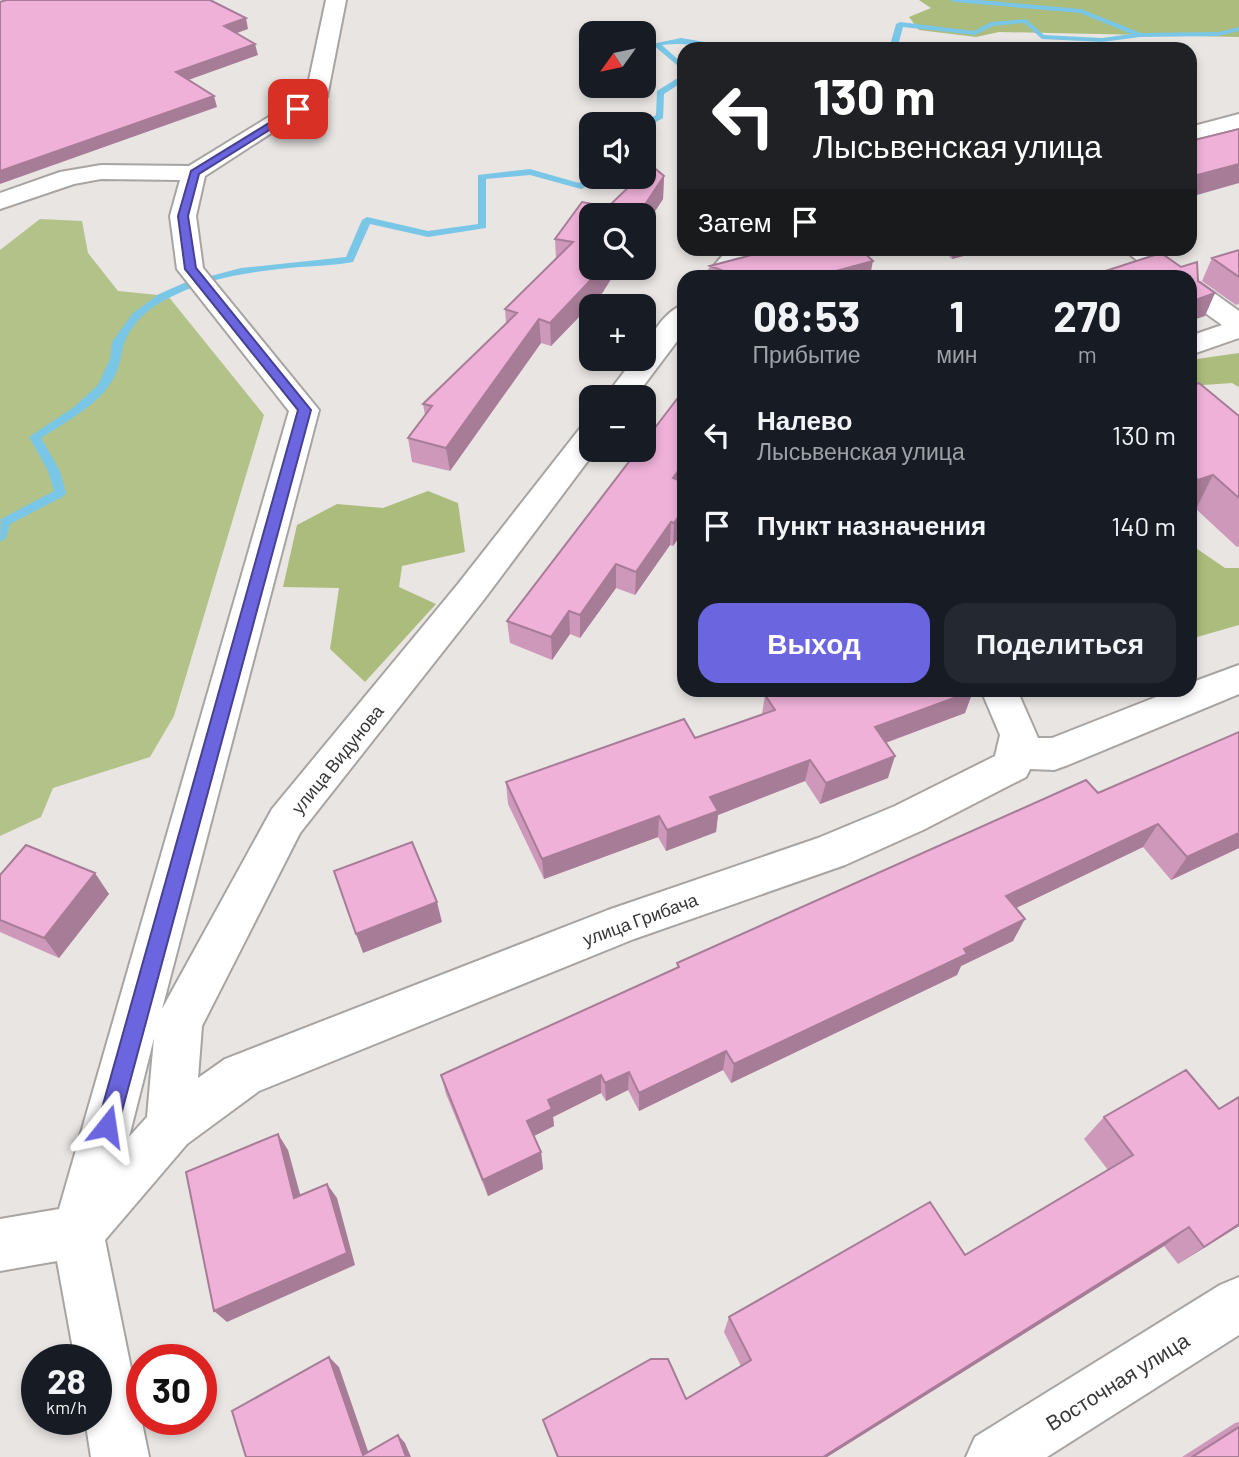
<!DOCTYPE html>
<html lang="ru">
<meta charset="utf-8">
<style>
:root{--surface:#171b24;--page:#242831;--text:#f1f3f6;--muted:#9ea1a6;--accent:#6b65df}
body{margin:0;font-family:Barlow,sans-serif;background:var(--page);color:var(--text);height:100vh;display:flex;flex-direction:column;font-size:26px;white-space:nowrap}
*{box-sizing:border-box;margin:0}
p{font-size:23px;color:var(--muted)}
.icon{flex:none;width:38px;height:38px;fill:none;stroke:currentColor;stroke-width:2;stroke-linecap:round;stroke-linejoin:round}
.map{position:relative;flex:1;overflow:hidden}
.drawer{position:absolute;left:677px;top:270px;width:520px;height:427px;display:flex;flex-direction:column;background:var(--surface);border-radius:21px;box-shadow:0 4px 10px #0003}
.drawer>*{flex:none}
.banner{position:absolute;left:677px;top:42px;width:520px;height:214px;border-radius:21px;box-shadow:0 4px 10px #0003;background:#202124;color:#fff;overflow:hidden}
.needle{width:46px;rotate:237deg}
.buttons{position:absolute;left:579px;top:21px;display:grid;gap:14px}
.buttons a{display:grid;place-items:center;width:77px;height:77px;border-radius:14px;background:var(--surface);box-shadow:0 4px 10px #0003;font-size:35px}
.speed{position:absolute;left:21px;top:1344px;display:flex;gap:14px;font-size:35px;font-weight:700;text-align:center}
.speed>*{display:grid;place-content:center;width:91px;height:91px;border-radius:50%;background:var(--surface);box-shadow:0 4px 10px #0003;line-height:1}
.speed small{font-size:18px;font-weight:400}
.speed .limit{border:10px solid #d22;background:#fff;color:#111}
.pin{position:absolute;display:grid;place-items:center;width:60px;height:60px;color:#fff;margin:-30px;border-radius:14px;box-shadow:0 4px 10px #0006}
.me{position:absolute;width:77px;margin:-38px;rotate:15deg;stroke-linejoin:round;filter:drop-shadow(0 0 5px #0008)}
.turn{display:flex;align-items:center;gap:24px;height:147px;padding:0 21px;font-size:32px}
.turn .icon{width:91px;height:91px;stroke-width:2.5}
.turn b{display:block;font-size:49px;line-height:60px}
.then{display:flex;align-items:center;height:66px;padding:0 21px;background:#0003;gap:14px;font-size:26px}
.eta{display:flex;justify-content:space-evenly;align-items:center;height:119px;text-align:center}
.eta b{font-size:42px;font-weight:700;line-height:49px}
.cta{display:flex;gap:14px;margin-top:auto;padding:14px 21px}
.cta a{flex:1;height:80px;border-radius:21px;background:var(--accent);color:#fff;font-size:28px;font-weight:700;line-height:80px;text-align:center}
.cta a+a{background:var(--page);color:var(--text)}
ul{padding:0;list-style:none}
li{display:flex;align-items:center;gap:21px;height:91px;padding:0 21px}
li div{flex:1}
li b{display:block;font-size:26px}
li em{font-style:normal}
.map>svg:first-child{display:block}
.green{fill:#b2c288}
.forest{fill:#abbc7c}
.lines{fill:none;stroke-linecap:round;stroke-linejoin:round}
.stream{fill:#7ac6e6;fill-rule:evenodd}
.minor-casing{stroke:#a7a4a2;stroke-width:4}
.minor{fill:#fff;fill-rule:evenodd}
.wall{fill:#ce98ba}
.shaded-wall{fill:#a77c97}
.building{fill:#efb1d8;stroke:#a77c97;stroke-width:2}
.route{fill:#6b65df;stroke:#464291;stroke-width:2}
.labels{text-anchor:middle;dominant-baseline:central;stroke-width:7;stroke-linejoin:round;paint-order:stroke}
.street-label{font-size:18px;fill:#383636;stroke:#fff}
.near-street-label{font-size:21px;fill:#383636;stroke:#fff}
</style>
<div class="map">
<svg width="1239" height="1457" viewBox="0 0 1239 1457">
<rect width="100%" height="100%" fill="#e8e5e3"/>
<!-- green -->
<path class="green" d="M40 219 82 221 88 253 118 291 168 296 264 415 174 716 150 757 53 788 41 817 0 836V250Z"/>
<!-- forest -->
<path class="forest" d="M919 0H1239V37L999 32 976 37 919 30 909 17 931 8Z
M1239 353V387L1232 383 1190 386V360Z
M428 491 458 503 465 552 402 566 399 587 436 604 365 682 330 649 339 588 283 587 297 525 337 504 383 508Z
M1190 544 1225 568H1239V625L1190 639Z"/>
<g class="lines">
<!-- stream -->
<path class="stream" d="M950 0H979L1081 9 1141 33 1218 32 1239 27V31L1218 36 1140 37 1102 42 1042 39 1024 23 993 26 975 35 903 27 897 49H889L896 24 900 22 974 31 991 22 1026 19 1044 35 1102 38 1131 34 1080 13 954 2Z
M681 38 734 47 738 49C712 49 688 41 662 45L684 65V71L652 44Z
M681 76H684V81L664 94 663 118 644 129V124H641L656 115 657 91Z
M592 168V177L584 188 581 189 530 175 486 179V228L428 237 370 224 353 262C336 265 318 266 300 267 257 271 214 276 175 295 161 301 145 311 136 323 119 344 125 350 117 371 104 403 68 420 41 438L60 471 66 493 64 496 10 524 6 538 0 542 1 519 54 491 48 471 29 437 74 407 98 385 110 359 112 342 133 313 159 294 184 283 241 268 346 257 362 220 367 217 428 231 478 224V175L530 169 579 183Z"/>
<defs>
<path id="minor" d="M326 0H346L327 97 205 176 196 216 203 268 319 410 162 1009 272 809 458 584 581 427 592 424V450H596L482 602 300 833 202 1026 198 1078 225 1059 608 910 818 838 895 806 995 756 1000 735 981 690H1017L1038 738H1052L1174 690H1190V683L1239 665V694L1068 765 1054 770 1030 769 1026 777 923 830 845 865 634 939 259 1091 187 1144 105 1240 149 1457H91L85 1419H96V1360H75L57 1261 0 1271V1219L59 1209 289 411 177 269 170 216 180 180 101 179 74 184 0 209V193L60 172 101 165 189 166 306 94ZM154 1038 147 1117 129 1137Z
M1239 114V128L1190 141V127Z
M729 248H763L732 276H705Z
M1122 248H1153L1186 276H1156Z
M1190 281 1200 283 1239 311V338L1190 355V336L1222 325 1190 302Z
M684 305V332L635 397H605L634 359H644C644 341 666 309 684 305Z
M1239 1277V1335L1047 1457H966L975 1437 1220 1285Z"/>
</defs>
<!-- minor casing -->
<use href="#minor" class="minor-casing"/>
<!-- minor -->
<use href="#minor" class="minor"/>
</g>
<!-- wall -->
<path class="wall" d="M664 176 663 199 644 228V215L603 292 551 346 541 343 450 471 412 462 408 438 425 415 423 404 506 323 505 309 556 259 555 239Z
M941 248H994L952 259Z
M1239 250V304L1236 305 1202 281 1212 258Z
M710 266 870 276H709Z
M1190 386 1239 416V546L1237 547 1196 509 1190 511Z
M684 390V530L673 546 670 545 635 595 616 588 580 638 570 634 552 660 510 643 507 621Z
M973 691 965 713 886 743 888 778 820 804 805 781 718 815 716 832 666 851 658 837 544 879 508 804 506 782 695 738 762 714 765 695Z
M1239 732V848L1171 880 1143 847 1016 908 1013 941 961 966 957 975 731 1083 723 1070 639 1111 628 1090 606 1101 601 1093 553 1117 554 1126 533 1136 541 1152 543 1169 488 1196 446 1094 441 1075 677 968V963L1098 793Z
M0 875 109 894 59 958 0 932Z
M1104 1117 1239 1226 1178 1264 1164 1246 827 1457H557L543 1420 686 1399 741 1366 724 1332 729 1317 965 1255 1108 1170 1084 1139Z
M1239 1422V1457H1182L1235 1423Z"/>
<!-- shaded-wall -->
<path class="shaded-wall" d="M246 18 248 29 226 37 224 26Z
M255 44 258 55 180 83 176 72Z
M214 96 217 107 0 184V171Z
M1239 164V183L1190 197V177Z
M664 176 663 199 644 228V215H638Z
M954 248H994L952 259Z
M873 261 870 276H826L829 273Z
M603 268H618L603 292 551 346 550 323Z
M1215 293 1205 316 1190 321V302Z
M539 319 541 343 450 471 446 448Z
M684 463V485L673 478Z
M1213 475 1196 509 1190 511V497L1198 480Z
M684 509V530L673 546 674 523Z
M671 522 670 545 635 595 636 572Z
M616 564V588L580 638V615Z
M569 611 570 634 552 660 551 637Z
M973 691 965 713 868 749 875 727Z
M895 756 888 778 820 804 826 783Z
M810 760 805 781 718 815 716 832 666 851 667 830 710 797Z
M659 816 658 837 544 879 542 859Z
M1158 824 1143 847 995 918 1006 896Z
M1239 833V848L1171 880 1187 857Z
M95 873 109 894 59 958 44 938Z
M437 902 442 922 363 953 356 934Z
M1025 919 1013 941 961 966 957 975 731 1083 734 1064 964 949Z
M726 1051 723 1070 639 1111V1093Z
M629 1072 628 1090 606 1101 605 1083Z
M601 1075V1093L553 1117 554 1126 530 1138 527 1121 548 1100Z
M278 1134 288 1150 305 1212 294 1198Z
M541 1152 543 1169 488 1196 483 1180Z
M327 1184 337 1198 355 1265 227 1322 214 1311Z
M1239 1224V1226L1178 1264 1204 1247Z
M1189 1227 1164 1246 827 1457H823Z
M329 1357 339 1367 370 1457 363 1455Z
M398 1435 405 1443 411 1457H406Z"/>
<!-- building -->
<path class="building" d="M6 0H210L246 18 224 26 255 44 176 72 214 96 0 171V2Z
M1239 129V164L1190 177V141Z
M651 165 664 176 638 215H592V268H603H602L550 323 539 319 446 448 408 438 432 406 423 404 517 313 505 309 573 242 555 239 582 202 608 207 639 177H644V172Z
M778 248H859L873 261 829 273 826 276H737L710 266Z
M1239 250V277L1212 258Z
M1161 253 1181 267 1197 262 1198 281 1215 293 1190 302V276H1090Z
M1199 383 1239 416V498L1213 475 1198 480 1190 473V386Z
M684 390V463L673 478 684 482V509L674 523 671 522 636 572 616 564 580 615 569 611 551 637 507 621 638 450H644V442Z
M782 690H972L973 691 875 727 895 756 826 783 810 760 710 797 718 811 667 830 659 816 542 859 506 782 684 719 695 738 775 710 765 695Z
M1239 732V833L1187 857 1158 824 1006 896 1025 919 964 949 967 954 734 1064 726 1051 639 1093 629 1072 605 1083 601 1075 548 1100 552 1109 527 1121 541 1152 483 1180 441 1075 679 967 677 963 1086 780 1098 793Z
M412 842 437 902 356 934 334 871Z
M26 845 95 873 44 938 0 920V875Z
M1186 1070 1219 1109 1239 1097V1224L1204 1247 1189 1227 823 1457H558L543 1420 651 1359H668L686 1399 751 1360 729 1317 930 1202 965 1255 1133 1155 1104 1117Z
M278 1134 294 1198 327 1184 347 1253 214 1311 186 1172Z
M329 1357 363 1455 398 1435 406 1457H246L232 1411Z
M1239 1427V1457H1192Z"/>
<!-- route -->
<path class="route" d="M295 107 303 109 199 174 188 216 196 268 311 410 118 1126 115 1133 107 1136 100 1133 97 1126 298 410 185 269 178 216 191 171Z"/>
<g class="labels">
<!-- street labels -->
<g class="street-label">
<text transform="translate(337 759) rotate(-51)">улица Видунова</text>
<text transform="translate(640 919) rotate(-20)">улица Грибача</text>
</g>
<!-- near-street labels -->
<g class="near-street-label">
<text transform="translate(1117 1381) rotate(-32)">Восточная улица</text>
</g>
</g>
</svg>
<div class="buttons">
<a><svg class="needle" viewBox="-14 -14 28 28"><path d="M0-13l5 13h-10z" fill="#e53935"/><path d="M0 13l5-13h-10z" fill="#9ea1a6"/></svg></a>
<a><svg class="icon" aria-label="sound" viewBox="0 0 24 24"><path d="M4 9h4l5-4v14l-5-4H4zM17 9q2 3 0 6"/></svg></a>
<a><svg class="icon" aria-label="search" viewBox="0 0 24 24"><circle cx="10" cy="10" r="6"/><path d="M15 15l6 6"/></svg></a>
<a>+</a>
<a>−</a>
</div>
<div class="speed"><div>28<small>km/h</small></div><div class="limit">30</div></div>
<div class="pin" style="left:298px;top:109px;background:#d93025"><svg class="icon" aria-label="arrive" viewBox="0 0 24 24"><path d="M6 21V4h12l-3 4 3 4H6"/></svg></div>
<svg class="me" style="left:107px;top:1126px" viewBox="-20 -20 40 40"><path d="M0-17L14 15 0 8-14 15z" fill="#6b65df" stroke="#fff" stroke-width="4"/></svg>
<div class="banner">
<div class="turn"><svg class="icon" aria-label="left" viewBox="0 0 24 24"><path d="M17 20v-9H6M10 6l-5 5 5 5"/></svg><div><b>130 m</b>Лысьвенская улица</div></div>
<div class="then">Затем<svg class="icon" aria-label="arrive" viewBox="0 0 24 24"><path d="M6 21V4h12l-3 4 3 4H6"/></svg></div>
</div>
<section class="drawer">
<div class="eta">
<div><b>08:53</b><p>Прибытие</p></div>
<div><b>1</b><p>мин</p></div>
<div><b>270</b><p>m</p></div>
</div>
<ul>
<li><svg class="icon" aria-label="left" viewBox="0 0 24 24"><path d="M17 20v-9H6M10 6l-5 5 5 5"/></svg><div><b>Налево</b><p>Лысьвенская улица</p></div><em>130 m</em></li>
<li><svg class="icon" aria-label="arrive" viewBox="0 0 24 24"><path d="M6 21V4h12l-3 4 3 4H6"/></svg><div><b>Пункт назначения</b></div><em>140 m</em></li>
</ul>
<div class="cta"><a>Выход</a><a>Поделиться</a></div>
</section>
</div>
